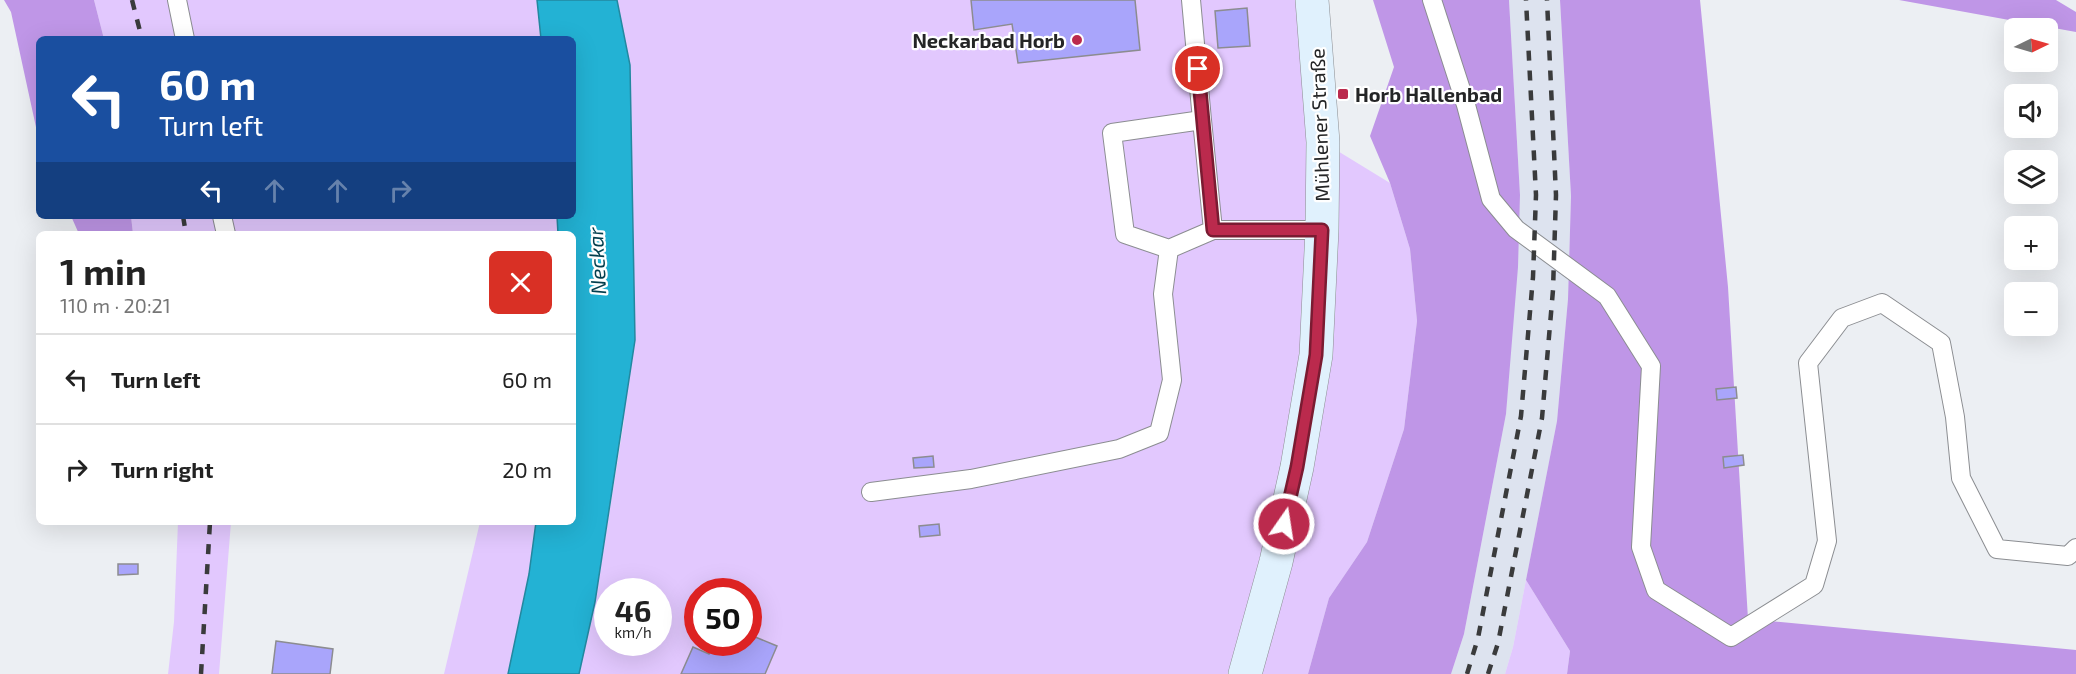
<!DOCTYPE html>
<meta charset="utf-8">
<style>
:root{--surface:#fff;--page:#f6f6f6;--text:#222;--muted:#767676;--line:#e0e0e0}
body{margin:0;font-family:"Exo 2",sans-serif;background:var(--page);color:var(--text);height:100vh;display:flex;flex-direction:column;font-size:22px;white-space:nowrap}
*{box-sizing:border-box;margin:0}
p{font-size:20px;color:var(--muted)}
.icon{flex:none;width:33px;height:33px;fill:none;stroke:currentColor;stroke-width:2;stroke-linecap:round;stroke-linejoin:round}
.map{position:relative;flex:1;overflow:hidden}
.sheet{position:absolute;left:36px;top:231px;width:540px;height:294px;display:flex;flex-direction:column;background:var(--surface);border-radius:9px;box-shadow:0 6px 24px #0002}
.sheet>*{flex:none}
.guide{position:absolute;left:36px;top:36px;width:540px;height:183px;border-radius:9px;box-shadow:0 6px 24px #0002;background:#1a4fa0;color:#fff;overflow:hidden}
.needle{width:39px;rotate:85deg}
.tools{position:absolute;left:2004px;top:18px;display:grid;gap:12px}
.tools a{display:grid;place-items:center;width:54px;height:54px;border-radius:9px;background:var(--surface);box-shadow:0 6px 24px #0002;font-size:30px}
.speed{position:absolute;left:594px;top:578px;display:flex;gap:12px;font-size:30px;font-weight:700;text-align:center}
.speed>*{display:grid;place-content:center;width:78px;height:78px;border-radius:50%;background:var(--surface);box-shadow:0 6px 24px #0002;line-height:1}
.speed small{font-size:15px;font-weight:400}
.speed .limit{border:9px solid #d22;background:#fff;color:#111}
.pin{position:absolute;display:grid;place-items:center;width:51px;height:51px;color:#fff;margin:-26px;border:3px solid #fff;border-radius:50%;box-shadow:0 2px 6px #0007}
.me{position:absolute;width:66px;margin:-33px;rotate:13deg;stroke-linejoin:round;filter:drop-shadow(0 0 4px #0008)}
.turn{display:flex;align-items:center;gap:21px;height:126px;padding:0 24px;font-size:27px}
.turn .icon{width:78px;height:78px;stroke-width:2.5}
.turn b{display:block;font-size:42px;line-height:51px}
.lanes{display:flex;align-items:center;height:57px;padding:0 24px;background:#0003;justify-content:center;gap:30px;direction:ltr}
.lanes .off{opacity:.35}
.round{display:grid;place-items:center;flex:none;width:63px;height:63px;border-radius:9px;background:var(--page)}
.summary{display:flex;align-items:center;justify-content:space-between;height:102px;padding:0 24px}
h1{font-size:36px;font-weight:700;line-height:45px}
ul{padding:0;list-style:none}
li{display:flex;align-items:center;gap:18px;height:90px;padding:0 24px;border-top:2px solid var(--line)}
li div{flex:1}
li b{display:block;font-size:22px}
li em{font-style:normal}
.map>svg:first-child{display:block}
.built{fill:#dde3ef}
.green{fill:#e2c8fe;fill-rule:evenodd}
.forest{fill:#bf96e7}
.water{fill:#23b2d4;stroke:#2388a0;stroke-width:1.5}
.building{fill:#a9a5fb;stroke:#8c8c90;stroke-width:1.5}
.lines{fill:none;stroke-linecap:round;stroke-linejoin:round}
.service-casing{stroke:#8b8d91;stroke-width:20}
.secondary-casing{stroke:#8b8d91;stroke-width:34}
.service{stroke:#fff;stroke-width:18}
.secondary{stroke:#e0f1fd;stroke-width:33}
.rail{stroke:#3a3b3c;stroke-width:4.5;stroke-dasharray:10 10;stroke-linecap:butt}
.route-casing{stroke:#7a1b32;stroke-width:15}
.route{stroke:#bb2a4d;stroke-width:10}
.poi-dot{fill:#bb2a4d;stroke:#fff;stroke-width:2}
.labels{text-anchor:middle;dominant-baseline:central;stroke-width:4.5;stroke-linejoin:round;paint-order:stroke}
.poi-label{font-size:20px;font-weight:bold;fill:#242526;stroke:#fff;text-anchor:end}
.street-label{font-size:20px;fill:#242526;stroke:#fff}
.water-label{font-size:21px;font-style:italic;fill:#033f4e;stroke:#fff}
</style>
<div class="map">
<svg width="2076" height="674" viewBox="0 0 2076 674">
<rect width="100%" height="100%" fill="#eceff3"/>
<!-- built -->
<path class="built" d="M1509 0H1560L1571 196 1568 299 1557 421 1513 647 1505 674H1451L1464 634 1506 414 1520 195Z"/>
<!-- green -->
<path class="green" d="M94 0H971L974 30 1012 24 1018 62 1135 0H1312L1323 142 1390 183 1410 249 1417 321 1404 429 1367 542 1329 598 1308 674H579L595 602 624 420 573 418V234H133L131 216H573V39H104ZM608 591H658V642H608ZM698 591H748V642H698Z
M178 522H231L219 674H168L174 622Z
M480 522H536L529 574 508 674H444Z
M1526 580 1570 651 1567 674H1505L1513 647Z"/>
<!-- forest -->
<path class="forest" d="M4 0H94L104 39H39V141L11 12Z
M1373 0H1509L1520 195 1518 267 1506 414 1464 634 1451 674H1308L1329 598 1367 542 1404 429 1417 321 1410 249 1390 183 1370 136 1394 67Z
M1560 0H1700L1728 287 1748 619 2076 650V674H1567L1570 651 1526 580 1557 421 1568 299 1571 196Z
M1899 0H2056L2076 12V32Z
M71 216H131L133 234H79Z"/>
<!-- water -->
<path class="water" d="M537 0H617L630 65 635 340 595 602 579 674H508L529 574 536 522H573V234H558L557 216H573V39H541Z"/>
<!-- building -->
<path class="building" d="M971 0H1135L1140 50 1018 63 1012 24 974 30Z
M1247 8 1250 46 1218 48 1215 11Z
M1736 387 1737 398 1717 400 1716 389Z
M1743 455 1744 465 1724 468 1723 457Z
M933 456 934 467 914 468 913 458Z
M939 524 940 535 920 537 919 526Z
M118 564H138V574L118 575Z
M748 634 777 646 765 674H681L693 647 709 654 714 642H748Z
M276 641 333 649 330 674H272Z"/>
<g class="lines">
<defs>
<path id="service" d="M177 0 185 39
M1191 0 1202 120
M1432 0 1466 105 1491 199 1516 229 1607 296 1651 366 1641 547 1656 590 1731 637 1814 585 1827 541 1808 363 1842 318 1882 303 1941 343 1955 417 1961 478 1997 549 2068 556 2076 548
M222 216 226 234
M1213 230 1202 120 1112 133 1125 234 1169 249 1213 230H1322
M871 492 971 479 1119 449 1159 433 1172 380 1163 294 1169 249"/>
<path id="secondary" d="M1245 674 1276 562 1297 467 1316 355 1322 230 1323 142 1312 0"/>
</defs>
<!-- service casing -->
<use href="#service" class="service-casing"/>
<!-- secondary casing -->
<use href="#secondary" class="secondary-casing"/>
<!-- service -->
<use href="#service" class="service"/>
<!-- secondary -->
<use href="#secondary" class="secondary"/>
<!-- rail -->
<path class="rail" d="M132 0 142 39
M183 216 186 234
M201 674 210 522
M1467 674 1478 638 1521 416 1533 277 1536 195 1526 0
M1488 674 1498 643 1542 418 1553 290 1556 195 1547 0"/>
</g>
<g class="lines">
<defs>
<path id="route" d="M1198 69 1213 230H1322L1316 355 1297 467 1284 524"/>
</defs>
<!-- route casing -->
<use href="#route" class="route-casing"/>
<!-- route -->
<use href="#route" class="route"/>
</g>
<!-- markers -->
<g class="poi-dot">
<circle cx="1077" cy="40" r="6"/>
<rect x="1337" y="88" width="12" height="12" rx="3"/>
</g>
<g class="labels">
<!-- poi labels -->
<g class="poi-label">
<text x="1065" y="40">Neckarbad Horb</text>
<text x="1355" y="94" text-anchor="start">Horb Hallenbad</text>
</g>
<!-- street labels -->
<g class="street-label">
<text transform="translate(1319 125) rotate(-92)">Mühlener Straße</text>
</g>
<!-- water labels -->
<g class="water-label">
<text transform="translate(596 261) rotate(-93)">Neckar</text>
</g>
</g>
</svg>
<div class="tools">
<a><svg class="needle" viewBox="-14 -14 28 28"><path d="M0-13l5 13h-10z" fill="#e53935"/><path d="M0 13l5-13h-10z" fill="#767676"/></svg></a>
<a><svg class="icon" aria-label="sound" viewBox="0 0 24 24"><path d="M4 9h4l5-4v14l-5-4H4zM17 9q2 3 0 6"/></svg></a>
<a><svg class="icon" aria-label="layers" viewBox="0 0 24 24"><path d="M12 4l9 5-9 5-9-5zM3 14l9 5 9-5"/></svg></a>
<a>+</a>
<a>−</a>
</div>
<div class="speed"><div>46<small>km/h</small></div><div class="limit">50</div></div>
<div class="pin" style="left:1198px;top:69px;background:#d93025"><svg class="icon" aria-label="arrive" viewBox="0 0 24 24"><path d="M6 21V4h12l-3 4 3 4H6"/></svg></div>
<svg class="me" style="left:1284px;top:524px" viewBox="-20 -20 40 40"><circle r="17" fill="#bb2a4d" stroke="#fff" stroke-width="3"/><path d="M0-11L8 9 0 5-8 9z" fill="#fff"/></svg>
<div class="guide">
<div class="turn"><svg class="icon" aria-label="left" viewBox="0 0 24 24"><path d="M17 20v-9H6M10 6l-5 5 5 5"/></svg><div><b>60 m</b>Turn left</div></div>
<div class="lanes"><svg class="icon" aria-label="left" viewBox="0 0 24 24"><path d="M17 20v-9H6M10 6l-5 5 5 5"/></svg><svg class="icon off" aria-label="ahead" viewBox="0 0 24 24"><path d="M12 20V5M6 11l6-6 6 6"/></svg><svg class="icon off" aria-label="ahead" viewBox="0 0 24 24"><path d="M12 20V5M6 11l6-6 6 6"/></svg><svg class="icon off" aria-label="right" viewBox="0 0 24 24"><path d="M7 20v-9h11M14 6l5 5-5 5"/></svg></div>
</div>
<section class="sheet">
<div class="summary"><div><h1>1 min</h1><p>110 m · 20:21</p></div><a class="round" style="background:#d93025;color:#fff"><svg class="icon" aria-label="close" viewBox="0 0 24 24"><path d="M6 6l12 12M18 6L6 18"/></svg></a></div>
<ul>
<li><svg class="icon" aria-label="left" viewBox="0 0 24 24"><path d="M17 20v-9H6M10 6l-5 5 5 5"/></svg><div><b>Turn left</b></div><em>60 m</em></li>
<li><svg class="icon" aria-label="right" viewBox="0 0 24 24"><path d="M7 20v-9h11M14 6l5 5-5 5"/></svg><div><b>Turn right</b></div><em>20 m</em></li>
</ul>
</section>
</div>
